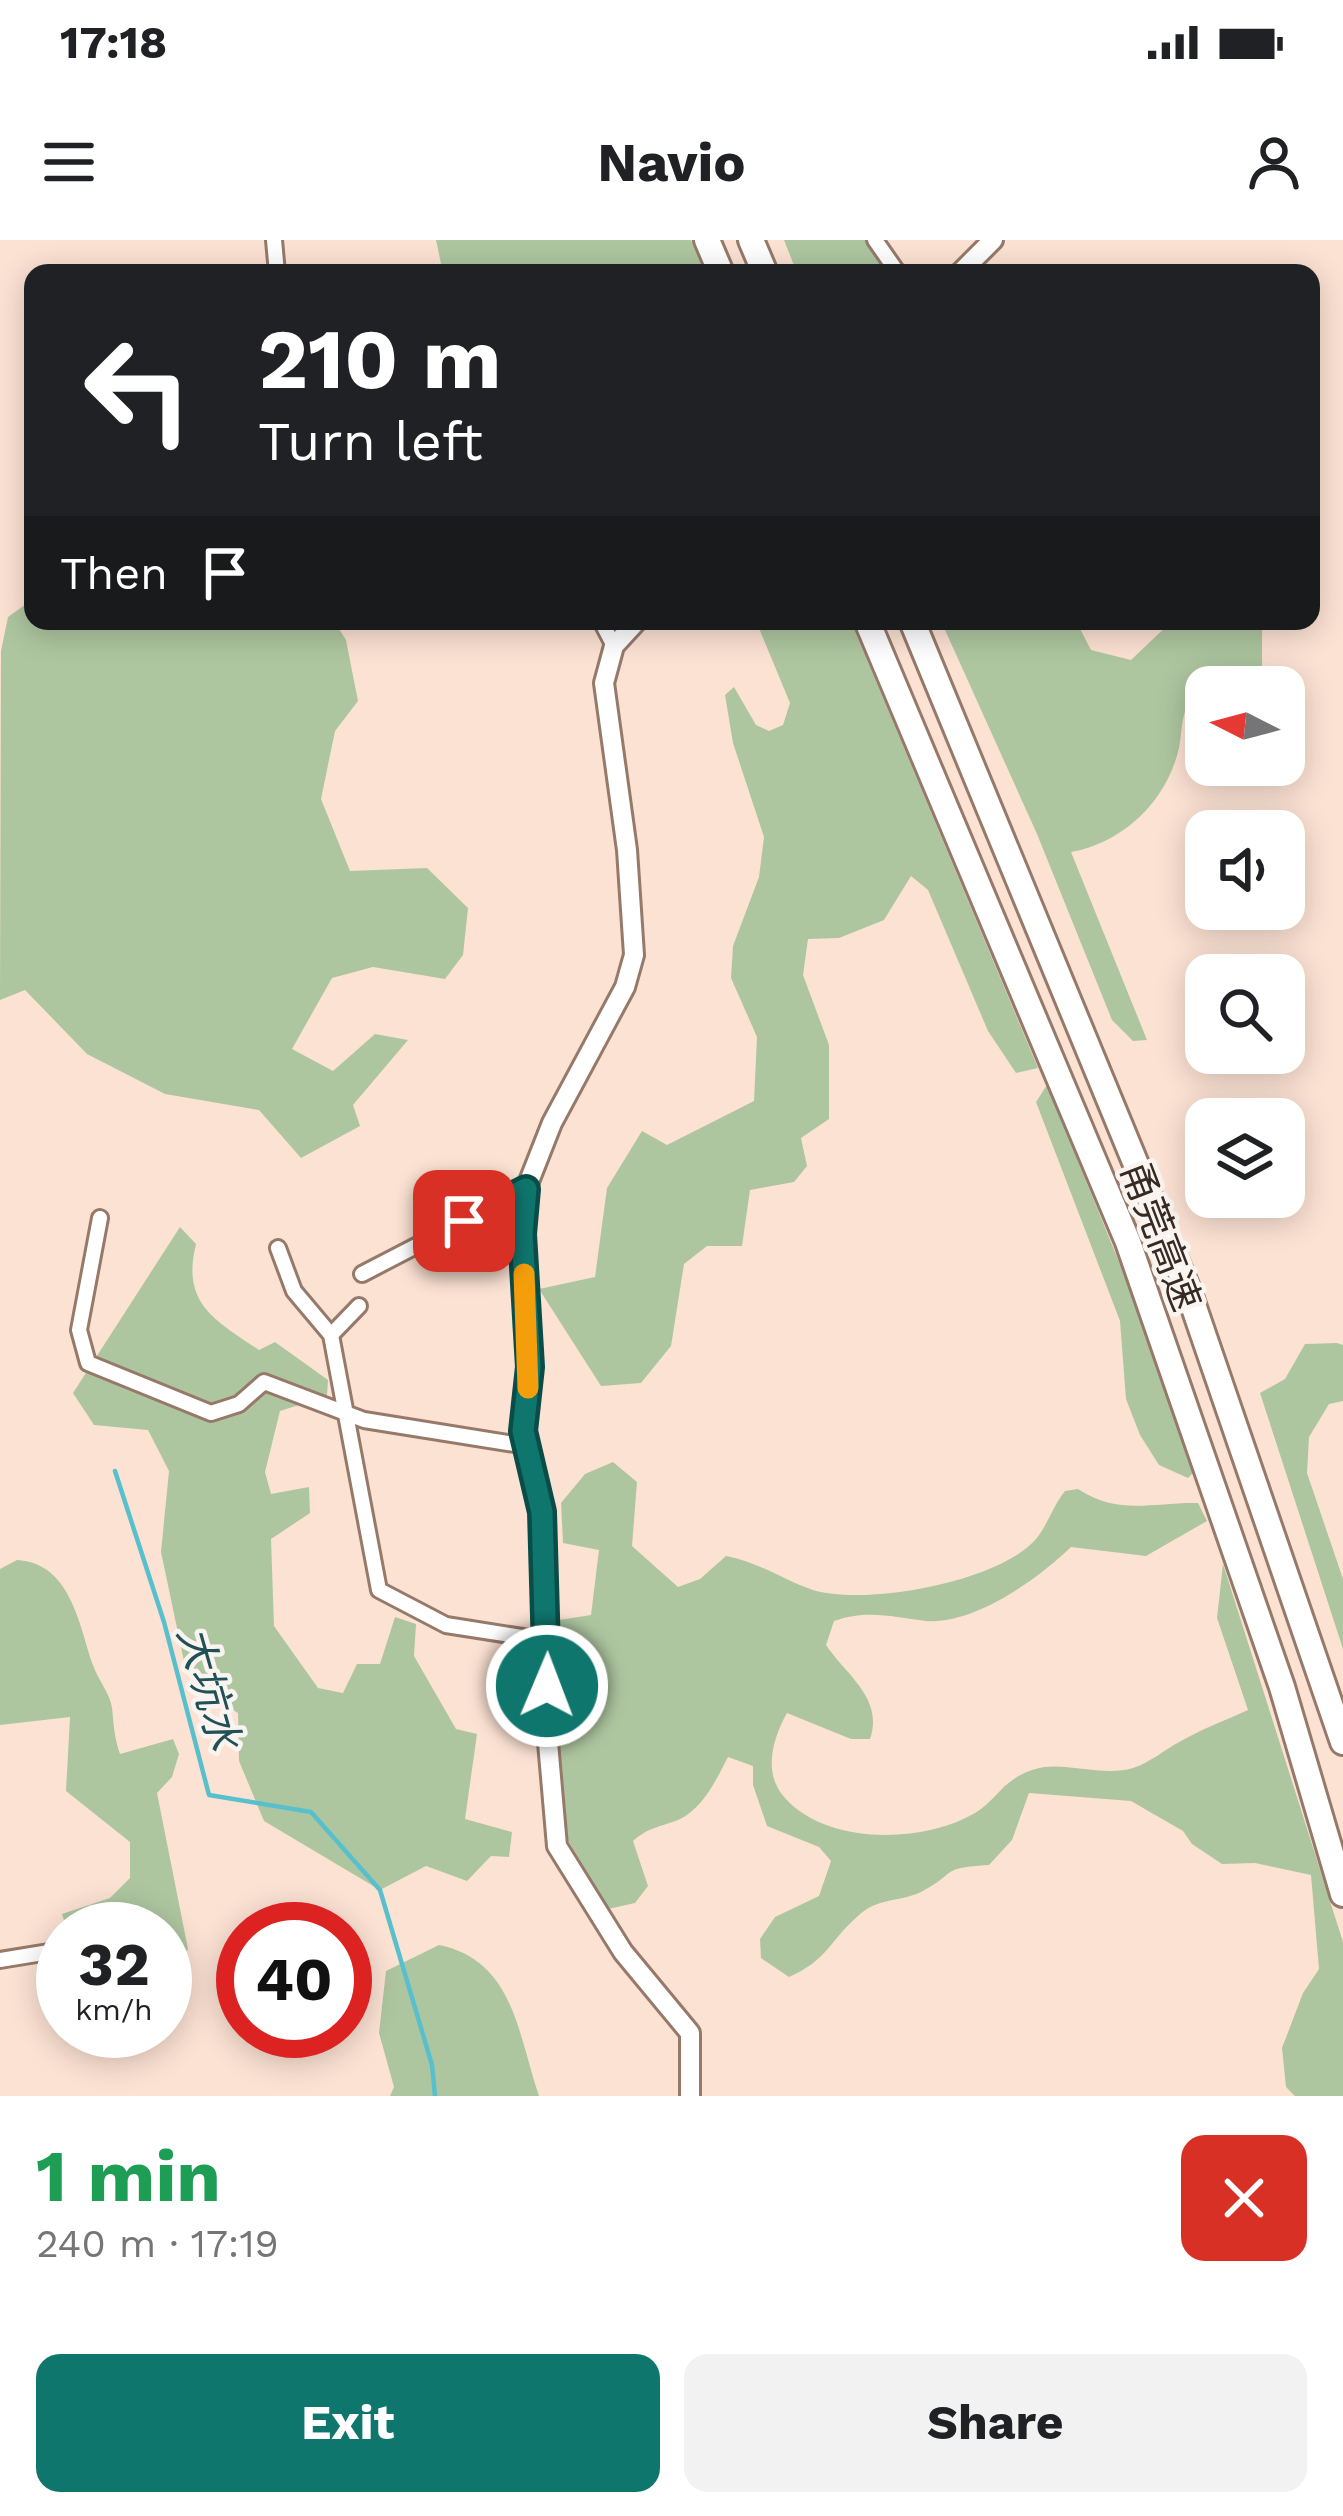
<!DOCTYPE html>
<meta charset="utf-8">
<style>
:root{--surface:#fff;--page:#f2f2f2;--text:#202124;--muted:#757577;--accent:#0f766e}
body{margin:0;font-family:"Work Sans","Noto Sans SC",sans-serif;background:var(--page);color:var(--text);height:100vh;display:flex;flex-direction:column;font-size:45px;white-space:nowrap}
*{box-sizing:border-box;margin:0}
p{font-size:39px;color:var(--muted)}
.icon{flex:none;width:66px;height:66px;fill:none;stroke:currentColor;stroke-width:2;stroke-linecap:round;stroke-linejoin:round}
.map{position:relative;height:1856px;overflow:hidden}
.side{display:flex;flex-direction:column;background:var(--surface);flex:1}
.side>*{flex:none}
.top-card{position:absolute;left:24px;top:24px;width:1296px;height:366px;border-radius:24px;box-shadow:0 6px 30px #0003;background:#202124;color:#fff;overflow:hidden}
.needle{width:78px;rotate:276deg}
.fabs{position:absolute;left:1185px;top:426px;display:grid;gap:24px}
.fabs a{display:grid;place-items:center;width:120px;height:120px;border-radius:24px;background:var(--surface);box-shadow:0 6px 30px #0003;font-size:60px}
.speed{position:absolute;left:36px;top:1662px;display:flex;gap:24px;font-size:60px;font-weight:700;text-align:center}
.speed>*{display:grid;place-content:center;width:156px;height:156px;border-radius:50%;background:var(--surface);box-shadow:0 6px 30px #0003;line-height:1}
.speed small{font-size:30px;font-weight:400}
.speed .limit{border:18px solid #d22;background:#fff;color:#111}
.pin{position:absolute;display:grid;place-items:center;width:102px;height:102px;color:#fff;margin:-51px;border-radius:24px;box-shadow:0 6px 18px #0006}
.me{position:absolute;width:132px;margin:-66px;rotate:1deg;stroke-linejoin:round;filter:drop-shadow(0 0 9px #0008)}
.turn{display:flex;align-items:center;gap:42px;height:252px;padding:0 36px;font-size:54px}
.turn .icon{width:156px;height:156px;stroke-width:2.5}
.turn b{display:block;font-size:84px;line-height:102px}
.then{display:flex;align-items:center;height:114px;padding:0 36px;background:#0003;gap:24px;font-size:45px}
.round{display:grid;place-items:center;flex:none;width:126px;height:126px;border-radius:24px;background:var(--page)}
.overview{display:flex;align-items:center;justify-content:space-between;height:204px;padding:0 36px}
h1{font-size:72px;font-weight:700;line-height:90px;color:#1e9e55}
.button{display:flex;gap:24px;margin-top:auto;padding:24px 36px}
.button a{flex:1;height:138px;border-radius:24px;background:var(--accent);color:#fff;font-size:48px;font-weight:700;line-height:138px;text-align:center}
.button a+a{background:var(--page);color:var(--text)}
.status{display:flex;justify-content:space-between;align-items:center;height:84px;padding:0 60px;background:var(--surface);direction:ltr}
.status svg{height:33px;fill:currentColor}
header{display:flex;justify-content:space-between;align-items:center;height:156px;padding:0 36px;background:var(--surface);font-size:54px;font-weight:700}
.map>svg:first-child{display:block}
.green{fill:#aec6a0}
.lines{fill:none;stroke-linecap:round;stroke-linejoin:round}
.stream{stroke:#58c0cc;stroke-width:4.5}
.street-casing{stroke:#967969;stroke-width:20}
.secondary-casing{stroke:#967969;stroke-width:24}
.highway-casing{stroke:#967969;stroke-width:30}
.street{stroke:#fff;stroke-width:14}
.secondary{stroke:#fff;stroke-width:18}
.highway{stroke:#fff;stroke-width:24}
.route-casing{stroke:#0a4d48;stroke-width:30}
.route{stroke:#0f766e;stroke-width:21}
.slow{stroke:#f59e0b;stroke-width:21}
.labels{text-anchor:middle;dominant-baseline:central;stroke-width:9;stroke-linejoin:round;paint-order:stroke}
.street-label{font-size:39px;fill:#362a23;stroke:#faf4f0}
.water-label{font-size:42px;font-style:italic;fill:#215055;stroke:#faf4f0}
</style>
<div class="status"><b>17:18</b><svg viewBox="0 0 49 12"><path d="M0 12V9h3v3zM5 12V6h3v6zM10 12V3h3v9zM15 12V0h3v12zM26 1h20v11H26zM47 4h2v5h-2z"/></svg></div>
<header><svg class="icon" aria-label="menu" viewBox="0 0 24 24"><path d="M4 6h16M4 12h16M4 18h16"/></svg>Navio<svg class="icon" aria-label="person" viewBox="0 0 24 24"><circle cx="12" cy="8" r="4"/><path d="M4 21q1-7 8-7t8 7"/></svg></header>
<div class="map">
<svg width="1343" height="1856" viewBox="0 0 1343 1856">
<rect width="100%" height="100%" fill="#fce2d3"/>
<!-- green -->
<path class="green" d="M436 0H691L705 33H443Z
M784 0H873L887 33H797Z
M33 359V381H334L346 400 358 461 335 491 321 559 350 631 427 628 468 668 463 715 445 739 373 727 332 738 292 809 333 831 375 794 408 800 353 865 360 886 301 918 259 870 165 854 87 814 25 750 0 760 1 411 8 377Z
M756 381H851L1038 828 1016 833 988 791 928 650 911 636 884 680 839 698 808 699 803 735 829 805V879L801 898 807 926 794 942 750 950 742 1006H707L684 1024 671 1106 641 1143 601 1146 539 1049 595 1037 607 948 642 891 667 905 754 861 757 797 731 738 733 706 759 637 764 597 733 503 725 455 734 447 756 485 769 491 783 485 790 463Z
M941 381H1076L1091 410 1131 420 1172 381H1262V426C1237 440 1208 443 1190 463 1181 473 1182 494 1179 508 1167 561 1123 603 1071 612L1147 800 1133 801 1112 780 1037 594Z
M1047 845 1130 1049 1194 1232 1188 1238 1159 1225 1140 1195 1126 1159 1120 1081 1036 862Z
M180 987 196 1004C181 1064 215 1080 259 1110L275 1102 328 1140 327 1156 280 1171 265 1232 271 1254 309 1247 310 1273 271 1299 274 1386 318 1448 343 1453 357 1424H380L395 1377 416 1384 414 1416 456 1489 477 1494 465 1579 512 1592 509 1617 491 1616 467 1641 426 1626 380 1650 264 1581 239 1521 238 1473 207 1454 185 1426 161 1312 169 1231 148 1190 94 1185 73 1153Z
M1337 1103 1343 1105V1161L1329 1164 1309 1197 1307 1233 1343 1339V1409L1260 1153 1285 1139 1305 1104Z
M613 1222 637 1242 632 1306 678 1347 700 1339 726 1316C759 1322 783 1340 813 1350 866 1366 999 1342 1036 1299 1047 1286 1053 1266 1065 1251L1078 1249C1119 1276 1152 1262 1198 1263L1207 1281 1146 1316 1071 1307C1038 1339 974 1385 926 1381 893 1377 867 1369 834 1381L826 1405C846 1435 884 1458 870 1499H851L787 1473C773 1498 762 1533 785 1558 827 1605 922 1604 975 1573 997 1560 1001 1541 1032 1530 1061 1519 1100 1538 1133 1528 1150 1523 1165 1509 1181 1501 1202 1489 1226 1480 1248 1470L1217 1378 1223 1324 1343 1702V1856H1295L1286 1847 1282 1808 1303 1753 1319 1729 1311 1635 1255 1623 1222 1624 1192 1604 1183 1591 1131 1561 1029 1553 1012 1600 989 1625C938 1628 958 1633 921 1652 901 1662 879 1657 859 1675 830 1700 828 1720 789 1737L761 1718 760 1699 775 1677 819 1656 831 1621 819 1607 767 1586 753 1545V1526L728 1517C716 1540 703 1569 678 1580 660 1587 649 1587 633 1601L648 1646 635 1663 608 1669 566 1597 555 1489 559 1380 591 1375 599 1310 563 1303 561 1263 585 1234Z
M17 1320C71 1323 79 1385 93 1425 98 1440 110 1453 112 1468 114 1486 114 1497 120 1514L173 1499 179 1514 172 1537 157 1553 188 1709 165 1740V1689H67L62 1674 110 1658 130 1638V1602L66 1551 70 1477 0 1485V1329Z
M439 1705C514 1720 518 1795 539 1856H390L394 1847 379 1793 386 1731Z"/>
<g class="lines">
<!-- stream -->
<path class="stream" d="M115 1231 164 1382 209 1555 311 1572 380 1650 432 1825 435 1856"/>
<defs>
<path id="street" d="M274 0 277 33
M875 0 898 33
M601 381 614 406
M100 978 79 1090 88 1123 211 1173 239 1164 264 1142 364 1180 527 1206
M278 1008 294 1051 331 1095 379 1350 446 1385 548 1401
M362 1034 526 949
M331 1095 359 1066
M0 1720 61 1710"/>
<path id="secondary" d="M960 33 993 0
M637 381 614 406 604 443 627 610 634 715 625 747 552 883 526 949 522 994 530 1127 523 1191 542 1272 547 1491 557 1606 623 1712 690 1793V1856"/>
<path id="highway" d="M707 0 721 33
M751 0 765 33
M867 381 1128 1002 1282 1447 1343 1654
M912 381 1189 1053 1343 1502"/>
</defs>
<!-- street casing -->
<use href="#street" class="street-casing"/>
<!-- secondary casing -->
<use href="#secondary" class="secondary-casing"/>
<!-- highway casing -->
<use href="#highway" class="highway-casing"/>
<!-- street -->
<use href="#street" class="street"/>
<!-- secondary -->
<use href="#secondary" class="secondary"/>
<!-- highway -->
<use href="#highway" class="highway"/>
</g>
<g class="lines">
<defs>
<path id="route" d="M464 981 526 949 522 994 530 1127 523 1191 542 1272 547 1446"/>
</defs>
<!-- route casing -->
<use href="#route" class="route-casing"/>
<!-- route -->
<use href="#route" class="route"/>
<!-- slow -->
<path class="slow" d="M524 1034 528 1148"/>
</g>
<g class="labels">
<!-- street labels -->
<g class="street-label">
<text transform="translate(1161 996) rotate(69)">甬莞高速</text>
</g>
<!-- water labels -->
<g class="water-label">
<text transform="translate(209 1448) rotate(74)">大坑水</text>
</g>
</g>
</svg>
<div class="fabs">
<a><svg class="needle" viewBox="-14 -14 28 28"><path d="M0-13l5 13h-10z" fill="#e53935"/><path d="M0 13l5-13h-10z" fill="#757577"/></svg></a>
<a><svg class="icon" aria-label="sound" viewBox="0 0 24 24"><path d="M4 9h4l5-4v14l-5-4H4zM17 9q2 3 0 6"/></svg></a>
<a><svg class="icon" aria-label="search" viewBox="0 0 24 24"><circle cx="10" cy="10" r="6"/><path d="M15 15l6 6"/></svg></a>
<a><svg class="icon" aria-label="layers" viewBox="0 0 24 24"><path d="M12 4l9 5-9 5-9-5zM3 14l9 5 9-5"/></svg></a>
</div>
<div class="speed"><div>32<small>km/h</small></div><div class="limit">40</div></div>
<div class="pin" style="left:464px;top:981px;background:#d93025"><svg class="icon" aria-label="arrive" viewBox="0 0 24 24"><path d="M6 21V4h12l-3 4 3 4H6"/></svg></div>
<svg class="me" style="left:547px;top:1446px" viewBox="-20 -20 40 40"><circle r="17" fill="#0f766e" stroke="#fff" stroke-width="3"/><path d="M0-11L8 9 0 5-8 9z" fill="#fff"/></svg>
<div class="top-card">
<div class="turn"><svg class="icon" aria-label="left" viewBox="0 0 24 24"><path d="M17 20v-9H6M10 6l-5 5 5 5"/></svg><div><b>210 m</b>Turn left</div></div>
<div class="then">Then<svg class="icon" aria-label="arrive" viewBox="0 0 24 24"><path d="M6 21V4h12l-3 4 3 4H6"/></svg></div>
</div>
</div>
<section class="side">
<div class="overview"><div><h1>1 min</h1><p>240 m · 17:19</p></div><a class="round" style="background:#d93025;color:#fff"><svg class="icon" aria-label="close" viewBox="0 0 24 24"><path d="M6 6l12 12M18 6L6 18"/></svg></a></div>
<div class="button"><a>Exit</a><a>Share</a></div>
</section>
